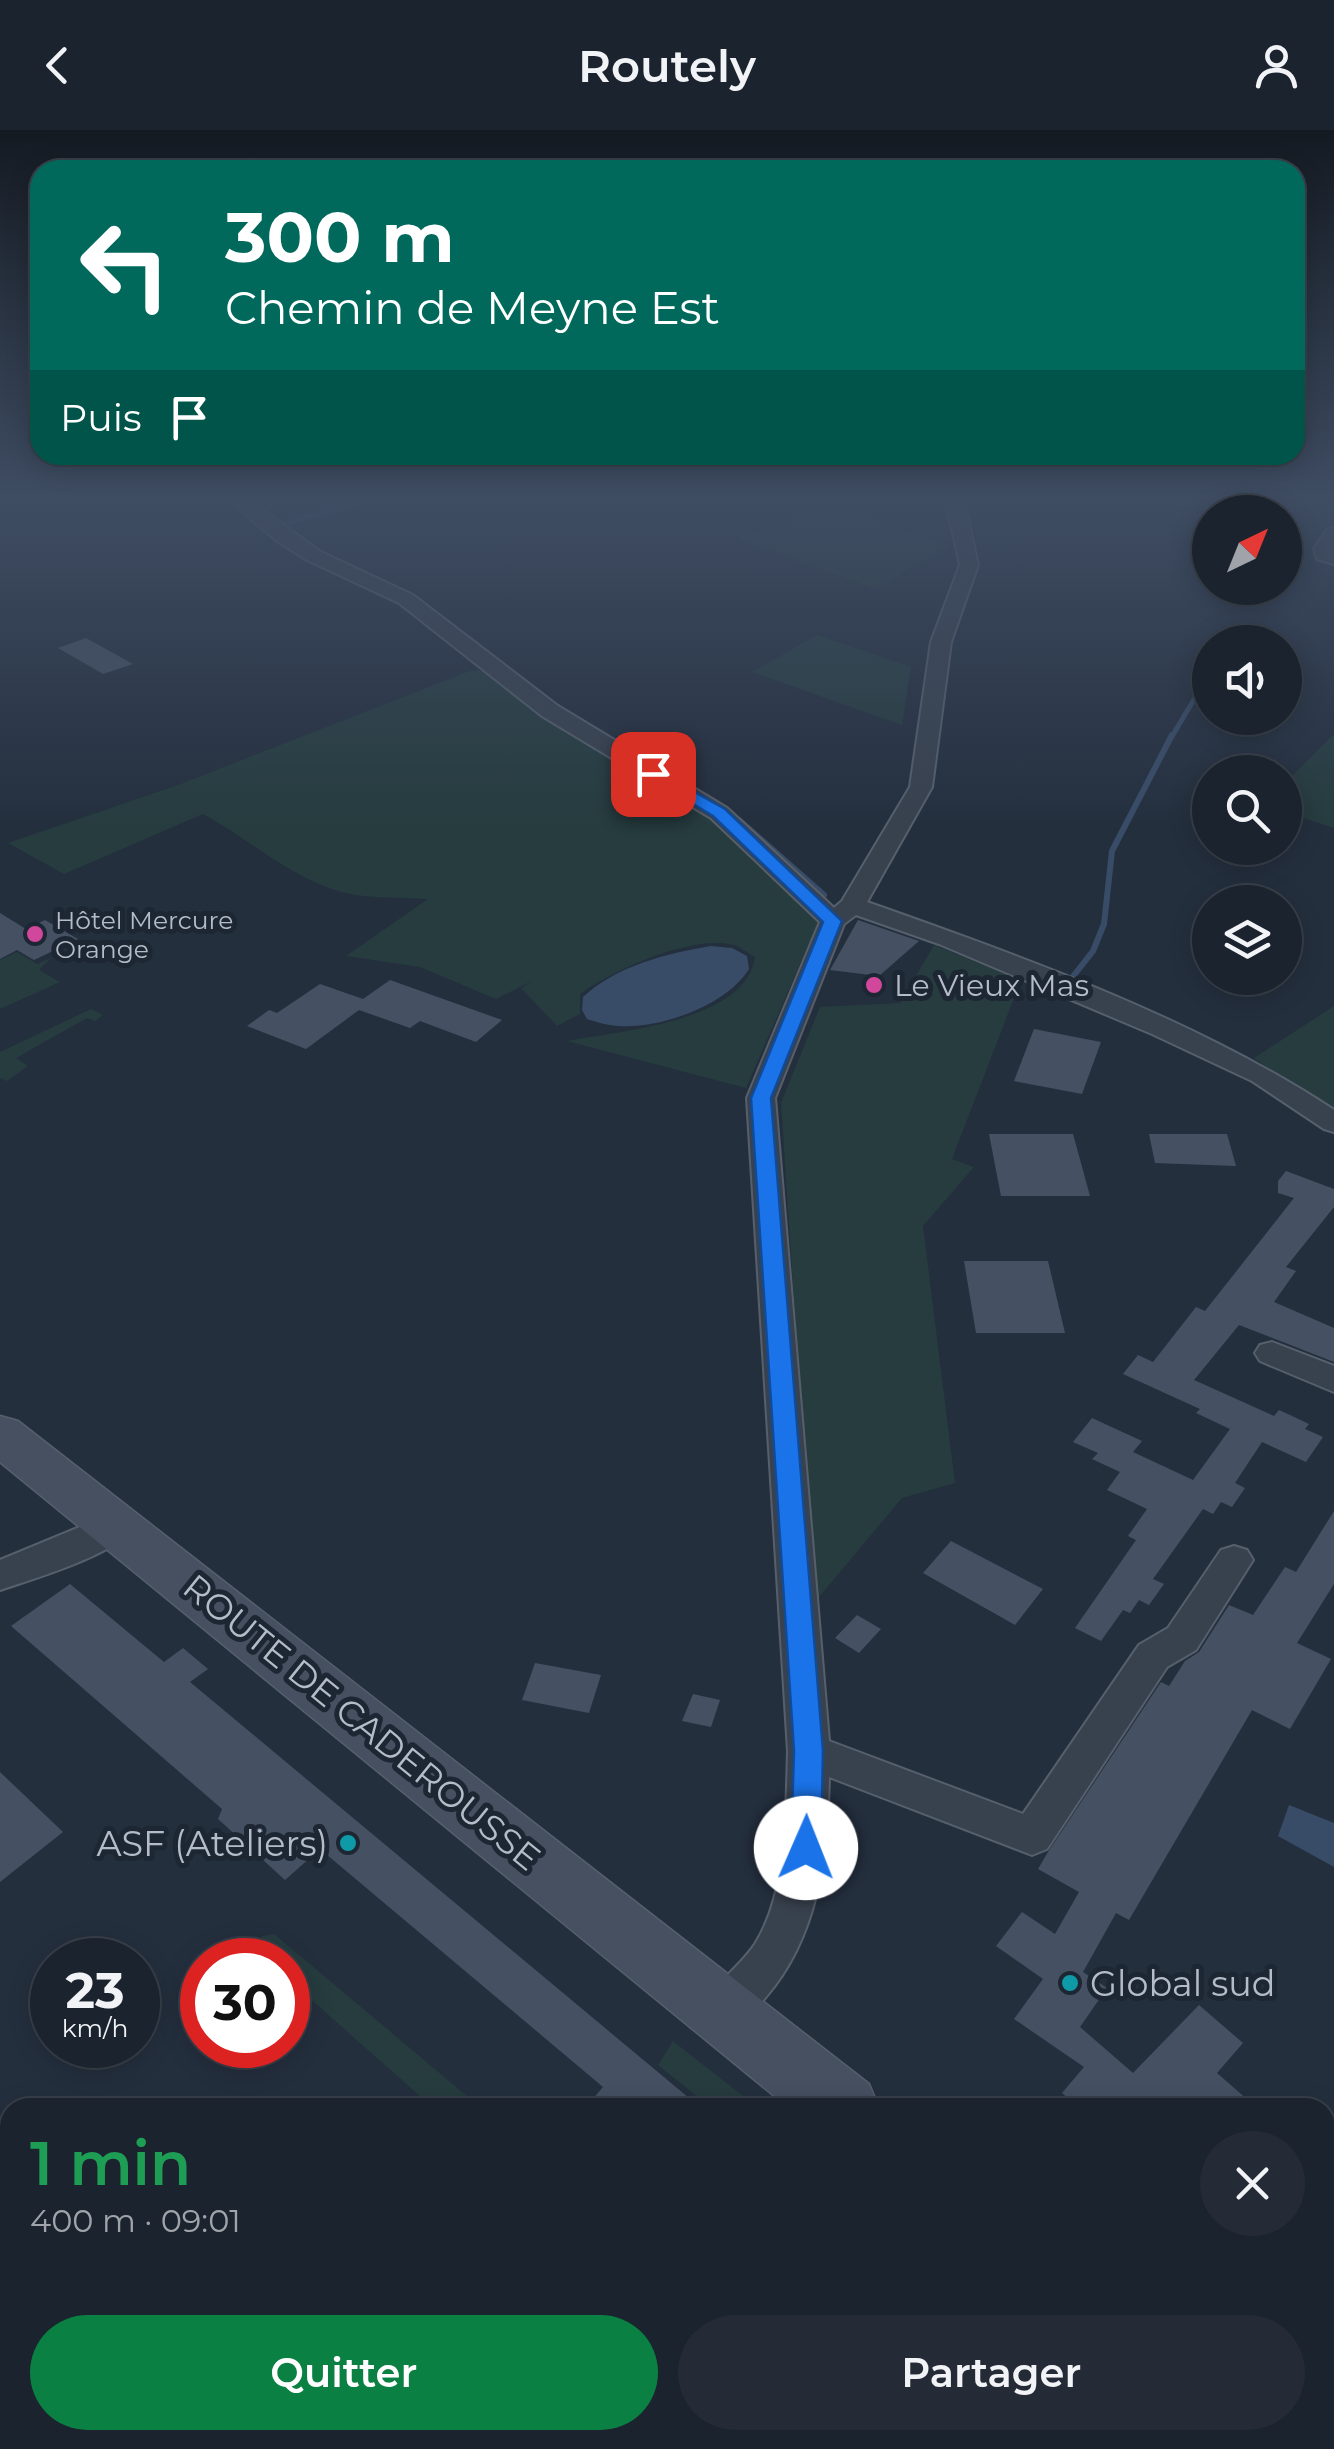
<!DOCTYPE html>
<html lang="fr">
<meta charset="utf-8">
<style>
:root{--surface:#1b232e;--page:#242b36;--text:#f1f3f6;--muted:#a0a4aa;--line:#39404a;--accent:#0b8043}
body{margin:0;font-family:Montserrat,sans-serif;background:var(--page);color:var(--text);height:100vh;display:flex;flex-direction:column;font-size:38px;white-space:nowrap}
*{box-sizing:border-box;margin:0}
p{font-size:32px;color:var(--muted)}
.icon{flex:none;width:55px;height:55px;fill:none;stroke:currentColor;stroke-width:2;stroke-linecap:round;stroke-linejoin:round}
.map{position:relative;flex:1;overflow:hidden}
.drawer{position:absolute;left:0px;top:1968px;width:1335px;height:352px;display:flex;flex-direction:column;background:var(--surface);border-radius:30px 30px 0 0;box-shadow:0 5px 25px #0003,0 0 0 2px var(--line)}
.drawer>*{flex:none}
.top-card{position:absolute;left:30px;top:30px;width:1275px;height:305px;border-radius:30px;box-shadow:0 5px 25px #0003,0 0 0 2px var(--line);background:#00695c;color:#fff;overflow:hidden}
.needle{width:65px;rotate:43deg}
.tools{position:absolute;left:1192px;top:365px;display:grid;gap:20px}
.tools a{display:grid;place-items:center;width:110px;height:110px;border-radius:50%;background:var(--surface);box-shadow:0 5px 25px #0003,0 0 0 2px var(--line);font-size:50px}
.speed{position:absolute;left:30px;top:1808px;display:flex;gap:20px;font-size:50px;font-weight:700;text-align:center}
.speed>*{display:grid;place-content:center;width:130px;height:130px;border-radius:50%;background:var(--surface);box-shadow:0 5px 25px #0003,0 0 0 2px var(--line);line-height:1}
.speed small{font-size:25px;font-weight:400}
.speed .limit{border:15px solid #d22;background:#fff;color:#111}
.pin{position:absolute;display:grid;place-items:center;width:85px;height:85px;color:#fff;margin:-42px;border-radius:20px;box-shadow:0 5px 15px #0006}
.me{position:absolute;width:110px;margin:-55px;rotate:1deg;stroke-linejoin:round;filter:drop-shadow(0 0 8px #0008)}
.turn{display:flex;align-items:center;gap:35px;height:210px;padding:0 30px;font-size:45px}
.turn .icon{width:130px;height:130px;stroke-width:2.5}
.turn b{display:block;font-size:70px;line-height:85px}
.then{display:flex;align-items:center;height:95px;padding:0 30px;background:#0003;gap:20px;font-size:38px}
.round{display:grid;place-items:center;flex:none;width:105px;height:105px;border-radius:52px;background:var(--page)}
.head{display:flex;align-items:center;justify-content:space-between;height:170px;padding:0 30px}
h1{font-size:60px;font-weight:600;line-height:75px;color:#1e9e55}
.cta{display:flex;gap:20px;margin-top:auto;padding:20px 30px}
.cta a{flex:1;height:115px;border-radius:60px;background:var(--accent);color:#fff;font-size:40px;font-weight:600;line-height:115px;text-align:center}
.cta a+a{background:var(--page);color:var(--text)}
header{display:flex;justify-content:space-between;align-items:center;height:130px;padding:0 30px;background:var(--surface);font-size:45px;font-weight:600}
.map>svg:first-child{display:block}
.green{fill:#263c3f}
.water{fill:#394c67}
.lines{fill:none;stroke-linecap:round;stroke-linejoin:round}
.stream-far1{stroke:#394c67;stroke-width:5}
.stream{stroke:#394c67;stroke-width:6}
.building{fill:#455162}
.minor-casing{stroke:#565f6c;stroke-width:4}
.secondary-casing{stroke:#565f6c;stroke-width:3}
.minor{fill:#38414e;fill-rule:evenodd}
.secondary{fill:#465061;fill-rule:evenodd}
.route{fill:#1a73e8;stroke:#114b97;stroke-width:2.5}
.hotel-dot{fill:#d1479c;stroke:#1d2633;stroke-width:4}
.culture-dot{fill:#0f9aa8;stroke:#1d2633;stroke-width:4}
.labels{text-anchor:middle;dominant-baseline:central;stroke-width:10;stroke-linejoin:round;paint-order:stroke}
.far-poi-label{font-size:25px;fill:#b4bcc9;stroke:#1d2633;text-anchor:start}
.poi-label{font-size:30px;fill:#b4bcc9;stroke:#1d2633;text-anchor:start}
.near-street-label{font-size:35px;fill:#b4bcc9;stroke:#1d2633}
.near-poi-label{font-size:35px;fill:#b4bcc9;stroke:#1d2633;text-anchor:end}
</style>
<header><svg class="icon" aria-label="back" viewBox="0 0 24 24"><path d="M15 5l-7 7 7 7"/></svg>Routely<svg class="icon" aria-label="person" viewBox="0 0 24 24"><circle cx="12" cy="8" r="4"/><path d="M4 21q1-7 8-7t8 7"/></svg></header>
<div class="map">
<svg width="1334" height="2319" viewBox="0 0 1334 2319">
<rect width="100%" height="100%" fill="#242f3e"/>
<!-- green -->
<path class="green" d="M819 381 855 382 950 416 875 459 737 408Z
M817 505 911 537 902 595 752 542Z
M492 540 710 682 821 786 746 958 567 911C618 901 746 892 755 827 749 824 741 817 734 815 692 804 613 840 580 864V884L557 896 521 858 534 850 496 869 420 837 346 826 428 769C400 767 367 769 341 762 289 747 249 709 203 684L64 744 8 713 178 655 470 541Z
M1334 604V698L1285 682V653Z
M934 815 1021 850 952 1029 974 1037 923 1096 955 1353 902 1368 814 1473 781 973 820 877 900 873Z
M17 822 37 834 51 828 39 840 60 852 0 879V830Z
M1334 876V978L1328 981 1254 928Z
M91 879 103 885 95 891 87 888 16 928 28 936 7 951 0 948V922Z
M274 1804 480 1977H428L430 1975 288 1849V1830H263L257 1818 262 1806Z
M673 1911 757 1977H710L658 1935Z"/>
<!-- water -->
<path class="water" d="M711 816 732 818 747 826 749 839C727 875 661 899 619 896 609 896 597 892 587 889L582 880 583 867C616 836 668 823 711 816Z
M1289 1675 1334 1693V1737L1278 1706Z"/>
<g class="lines">
<!-- stream-far1 -->
<path class="stream-far1" d="M277 396 363 371
M1171 608 1199 561"/>
<!-- stream -->
<path class="stream" d="M739 690 824 765
M1071 849 1093 821 1104 794 1112 721 1172 605"/>
</g>
<!-- building -->
<path class="building" d="M86 508 133 534 103 544 58 518Z
M0 783 26 799 45 790 78 809 34 830 17 820 0 829Z
M858 790 919 811 879 846 830 840Z
M390 850 502 890 476 912 420 891 410 898 359 880 306 919 247 896 269 880 277 883 320 854 363 869Z
M1034 899 1101 912 1082 964 1014 951Z
M989 1004H1073L1090 1066H1001Z
M1149 1004H1227L1236 1036 1155 1033Z
M1286 1041 1334 1059V1077L1286 1137 1296 1141 1274 1172 1334 1198V1232L1239 1195 1194 1250 1274 1286 1279 1280 1290 1285 1309 1294 1305 1299 1323 1307 1306 1332 1262 1312 1235 1353 1245 1358 1232 1377 1221 1372 1213 1384 1203 1379 1153 1449 1164 1454 1149 1475 1139 1470 1130 1483 1123 1480 1101 1511 1075 1498 1136 1410 1128 1406 1147 1379 1107 1360 1120 1342 1092 1329 1098 1323 1073 1312 1092 1288 1142 1311 1133 1322 1193 1350 1230 1299 1196 1283 1200 1279 1123 1244 1138 1225 1153 1232 1196 1177 1205 1181 1294 1068 1278 1063V1051Z
M964 1131H1048L1065 1203H976Z
M1334 1381V1454L1297 1513 1331 1529 1290 1599 1252 1580 1129 1790 1116 1783 1083 1842 1107 1858 1080 1897 1133 1943 1199 1875 1243 1913 1217 1943 1257 1978H1079L1062 1963 1084 1937 1014 1889 1043 1849 996 1816 1022 1782 1055 1804 1079 1762 1038 1739 1048 1722 1161 1552 1169 1556 1185 1531 1199 1522 1229 1475 1253 1485 1285 1437 1296 1442Z
M951 1411 1043 1459 1015 1495 923 1443Z
M70 1454 164 1532 183 1518 208 1539 190 1552 701 1978H585L603 1957 320 1719 285 1750 218 1689 222 1679 11 1496Z
M857 1485 881 1499 859 1523 835 1508Z
M535 1533 601 1545 589 1583 522 1570Z
M693 1564 720 1570 711 1597 682 1591Z
M0 1642 63 1702 0 1752Z"/>
<g class="lines">
<defs>
<path id="minor" d="M230 371H250L321 422 413 465 558 576 727 678 834 778 842 771 910 657 931 512 960 435 946 371H964L978 435 951 512 932 657 867 772C1021 826 1198 890 1334 980V1002L1324 999 1252 951 1152 904 939 814 856 785 844 794 775 968 829 1611 1023 1684 1139 1515 1168 1498 1221 1420 1234 1416 1247 1420 1253 1430 1196 1520 1167 1537 1047 1719 1032 1725 829 1647C827 1726 819 1806 765 1868 752 1883 743 1895 724 1903L708 1896 701 1881C713 1854 739 1838 755 1814 788 1762 786 1680 788 1621L747 968 820 792 711 688 542 586 399 473 307 430 277 411Z
M1334 398V434L1317 429 1314 419 1328 399Z
M1272 1212 1334 1236V1262L1260 1231 1255 1223 1260 1215Z
M116 1382 129 1386 134 1396C119 1424 32 1449 0 1460V1430Z"/>
<path id="secondary" d="M0 1286 18 1291 869 1954 879 1978H789L0 1332Z
M1224 2310H1311L1315 2319H1228Z"/>
</defs>
<!-- minor casing -->
<use href="#minor" class="minor-casing"/>
<!-- secondary casing -->
<use href="#secondary" class="secondary-casing"/>
<!-- minor -->
<use href="#minor" class="minor"/>
<!-- secondary -->
<use href="#secondary" class="secondary"/>
</g>
<!-- sky -->
<linearGradient id="sky" x2="0" y2="1"><stop stop-color="#141a22"/><stop offset="0.53" stop-color="#3f4d63"/><stop offset="1" stop-color="#3f4d63" stop-opacity="0"/></linearGradient>
<rect width="1334" height="696" fill="url(#sky)"/>
<!-- route -->
<path class="route" d="M653 639 725 679 842 791 771 968 823 1621 821 1718 817 1728 806 1732 796 1728 791 1718 794 1621 751 968 823 792 713 686 648 647V641Z"/>
<!-- markers -->
<g class="hotel-dot">
<circle cx="35" cy="804" r="10"/>
<circle cx="874" cy="855" r="10"/>
</g>
<g class="culture-dot">
<circle cx="348" cy="1713" r="10"/>
<circle cx="1070" cy="1853" r="10"/>
</g>
<g class="labels">
<!-- far-poi labels -->
<g class="far-poi-label">
<text x="55" y="790">Hôtel Mercure<tspan x="55" dy="29">Orange</tspan></text>
</g>
<!-- poi labels -->
<g class="poi-label">
<text x="894" y="855">Le Vieux Mas</text>
</g>
<!-- near-street labels -->
<g class="near-street-label">
<text transform="translate(362 1592) rotate(39)">ROUTE DE CADEROUSSE</text>
</g>
<!-- near-poi labels -->
<g class="near-poi-label">
<text x="328" y="1713">ASF (Ateliers)</text>
<text x="1090" y="1853" text-anchor="start">Global sud</text>
</g>
</g>
</svg>
<div class="tools">
<a><svg class="needle" viewBox="-14 -14 28 28"><path d="M0-13l5 13h-10z" fill="#e53935"/><path d="M0 13l5-13h-10z" fill="#a0a4aa"/></svg></a>
<a><svg class="icon" aria-label="sound" viewBox="0 0 24 24"><path d="M4 9h4l5-4v14l-5-4H4zM17 9q2 3 0 6"/></svg></a>
<a><svg class="icon" aria-label="search" viewBox="0 0 24 24"><circle cx="10" cy="10" r="6"/><path d="M15 15l6 6"/></svg></a>
<a><svg class="icon" aria-label="layers" viewBox="0 0 24 24"><path d="M12 4l9 5-9 5-9-5zM3 14l9 5 9-5"/></svg></a>
</div>
<div class="speed"><div>23<small>km/h</small></div><div class="limit">30</div></div>
<div class="pin" style="left:653px;top:644px;background:#d93025"><svg class="icon" aria-label="arrive" viewBox="0 0 24 24"><path d="M6 21V4h12l-3 4 3 4H6"/></svg></div>
<svg class="me" style="left:806px;top:1718px" viewBox="-20 -20 40 40"><circle r="19" fill="#fff"/><path d="M0-13L10 11 0 6-10 11z" fill="#1a73e8"/></svg>
<div class="top-card">
<div class="turn"><svg class="icon" aria-label="left" viewBox="0 0 24 24"><path d="M17 20v-9H6M10 6l-5 5 5 5"/></svg><div><b>300 m</b>Chemin de Meyne Est</div></div>
<div class="then">Puis<svg class="icon" aria-label="arrive" viewBox="0 0 24 24"><path d="M6 21V4h12l-3 4 3 4H6"/></svg></div>
</div>
<section class="drawer">
<div class="head"><div><h1>1 min</h1><p>400 m · 09:01</p></div><a class="round"><svg class="icon" aria-label="close" viewBox="0 0 24 24"><path d="M6 6l12 12M18 6L6 18"/></svg></a></div>
<div class="cta"><a>Quitter</a><a>Partager</a></div>
</section>
</div>
